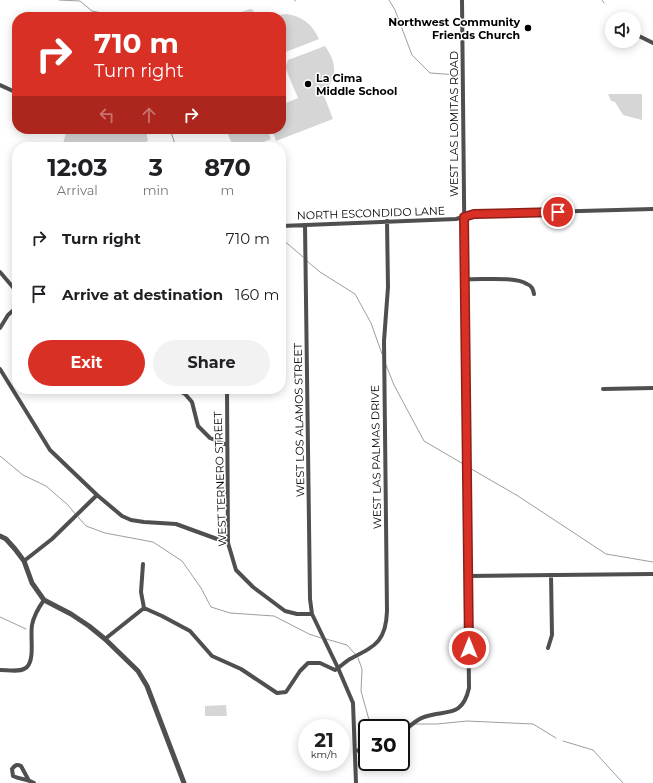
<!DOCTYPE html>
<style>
:root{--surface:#fff;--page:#f2f2f2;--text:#202124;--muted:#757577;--accent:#d93025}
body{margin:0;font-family:Montserrat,sans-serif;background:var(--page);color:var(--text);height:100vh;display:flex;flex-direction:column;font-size:15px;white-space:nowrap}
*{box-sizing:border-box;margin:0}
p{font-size:13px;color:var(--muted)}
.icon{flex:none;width:22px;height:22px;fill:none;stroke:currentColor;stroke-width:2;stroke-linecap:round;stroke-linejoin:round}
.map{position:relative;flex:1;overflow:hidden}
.panel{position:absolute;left:12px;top:142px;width:274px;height:252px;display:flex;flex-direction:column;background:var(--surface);border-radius:16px;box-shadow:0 2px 10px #0003}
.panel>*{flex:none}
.banner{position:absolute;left:12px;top:12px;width:274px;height:122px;border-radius:16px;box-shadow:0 2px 10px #0003;background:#d93025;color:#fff;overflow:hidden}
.tools{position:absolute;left:605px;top:12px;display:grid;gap:8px}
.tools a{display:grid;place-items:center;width:36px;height:36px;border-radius:50%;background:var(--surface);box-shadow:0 2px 10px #0003;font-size:20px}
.speed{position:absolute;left:298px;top:719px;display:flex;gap:8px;font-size:20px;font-weight:700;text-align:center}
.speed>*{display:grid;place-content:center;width:52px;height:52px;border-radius:50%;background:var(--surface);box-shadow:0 2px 10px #0003;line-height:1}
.speed small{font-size:10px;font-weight:400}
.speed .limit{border:2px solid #111;border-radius:6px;background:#fff;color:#111}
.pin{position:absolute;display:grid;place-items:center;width:34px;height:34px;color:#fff;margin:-17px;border:2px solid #fff;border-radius:50%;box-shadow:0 1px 4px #0007}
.me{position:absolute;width:44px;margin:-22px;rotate:0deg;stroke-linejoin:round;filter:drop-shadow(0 0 3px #0008)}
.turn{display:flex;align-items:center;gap:14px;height:84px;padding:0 16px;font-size:18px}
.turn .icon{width:52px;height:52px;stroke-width:2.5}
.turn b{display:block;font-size:28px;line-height:34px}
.lanes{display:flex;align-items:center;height:38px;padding:0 16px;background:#0003;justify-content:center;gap:20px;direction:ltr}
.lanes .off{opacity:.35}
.eta{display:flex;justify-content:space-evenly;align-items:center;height:68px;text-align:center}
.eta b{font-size:24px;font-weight:700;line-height:28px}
.action{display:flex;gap:8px;margin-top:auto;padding:8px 16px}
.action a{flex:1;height:46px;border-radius:24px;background:var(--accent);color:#fff;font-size:16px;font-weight:700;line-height:46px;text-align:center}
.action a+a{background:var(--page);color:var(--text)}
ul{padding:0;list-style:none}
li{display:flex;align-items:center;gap:12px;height:56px;padding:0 16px}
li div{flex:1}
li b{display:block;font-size:15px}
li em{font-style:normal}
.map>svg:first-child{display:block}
.green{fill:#d6d6d6}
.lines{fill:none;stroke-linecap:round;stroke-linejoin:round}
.stream{stroke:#9d9d9d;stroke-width:1}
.minor{stroke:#4f4f4f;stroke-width:4}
.tertiary{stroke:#4f4f4f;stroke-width:5}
.route-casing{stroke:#8d1f18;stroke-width:10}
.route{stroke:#d93025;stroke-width:7}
.poi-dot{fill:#000;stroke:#fff;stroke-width:1.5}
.labels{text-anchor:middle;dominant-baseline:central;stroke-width:3;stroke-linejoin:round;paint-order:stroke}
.poi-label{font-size:11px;font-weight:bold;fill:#000;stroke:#fff;text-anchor:end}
.street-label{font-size:11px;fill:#000;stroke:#fff}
</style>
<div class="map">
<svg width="653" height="783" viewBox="0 0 653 783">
<rect width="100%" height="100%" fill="#fff"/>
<!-- green -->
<path class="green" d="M250 9 253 10 256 17H232L233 15Z
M287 14C303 17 312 24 319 39L283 53 281 52V17H271L277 15Z
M325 46C337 63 338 77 323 93L333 119 276 141 272 129H281V105L298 98 285 67 288 60Z
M608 94H642V120L623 115 615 102 611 101Z
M67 129H146L148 141 134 146 137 147H62Z
M226 129H267L271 139 251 147H233Z
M226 705 227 716H205V706Z"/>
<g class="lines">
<!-- stream -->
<path class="stream" d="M59 0 80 1 92 11 102 13 108 17
M295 0V1
M389 0 395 10 412 55 430 73 459 75
M602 0 604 3
M92 12 93 17
M170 129 176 147
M281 238 303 257
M307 261 320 272 355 294 371 323 382 354
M386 365 394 385 424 441 465 465
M0 456 23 475 46 486 68 505 76 515
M468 467 518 496 606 554 653 562
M78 517 86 526 105 533 153 542 182 561 201 588 211 607 230 613 274 616 309 634 321 638
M0 617 26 629
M326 639 347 645 355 654
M358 658 362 669 361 691 371 727 396 723 409 724
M415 724H437L467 721 533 724 556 738
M563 741 593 750 623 783"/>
<!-- minor -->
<path class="minor" d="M637 35 653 43
M0 85 13 91 17 95
M305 225 310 599 312 614
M281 226 456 219 474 214 653 209
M0 272 17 292
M465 279C481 280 514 276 527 284 532 286 533 289 534 294
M0 328 8 315 17 307
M0 369 50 450 97 495 122 516 131 520 144 522 176 524 228 543
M176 389 185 394 192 402 198 426 210 438 227 445
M227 389 228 543 236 570 253 587 285 611 297 614H312L338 668 353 703 356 783
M603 389 653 388
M24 561 52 539 97 495
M143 564 141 592 144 608
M468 576 653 574
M144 608 162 616 190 631 212 656 241 669 277 693 286 692 300 671 308 663H320L335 670C340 667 345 662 350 659 375 646 386 642 387 611L384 341 388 287 387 221
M105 639 144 608
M548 648 552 635 551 575
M0 670C8 670 21 673 27 667 35 659 30 636 32 625 34 615 39 607 44 600
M401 734C408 728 415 720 424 717 446 709 462 719 469 688L462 0
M355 751 367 749
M28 779 21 766C17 764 15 765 12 769L13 776C21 780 26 778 34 783"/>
<!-- tertiary -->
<path class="tertiary" d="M0 536 6 539 15 549 24 561 32 583 44 600 71 614 89 626 105 639 138 671 147 686 184 783"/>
</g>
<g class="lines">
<defs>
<path id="route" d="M469 648 464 217 474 214 558 212"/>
</defs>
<!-- route casing -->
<use href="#route" class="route-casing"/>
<!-- route -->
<use href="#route" class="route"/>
</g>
<!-- markers -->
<g class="poi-dot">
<circle cx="528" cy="28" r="4"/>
<circle cx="308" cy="84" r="4"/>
</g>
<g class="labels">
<!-- poi labels -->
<g class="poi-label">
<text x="520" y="22">Northwest Community<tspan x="520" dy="13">Friends Church</tspan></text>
<text x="316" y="78" text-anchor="start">La Cima<tspan x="316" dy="13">Middle School</tspan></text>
</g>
<!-- street labels -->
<g class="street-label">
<text transform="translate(454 124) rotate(-90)">WEST LAS LOMITAS ROAD</text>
<text transform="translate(371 213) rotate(-2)">NORTH ESCONDIDO LANE</text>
<text transform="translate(299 420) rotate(-91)">WEST LOS ALAMOS STREET</text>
<text transform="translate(376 457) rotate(-91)">WEST LAS PALMAS DRIVE</text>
<text transform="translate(220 479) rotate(-92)">WEST TERNERO STREET</text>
</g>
</g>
</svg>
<div class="tools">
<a><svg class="icon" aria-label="sound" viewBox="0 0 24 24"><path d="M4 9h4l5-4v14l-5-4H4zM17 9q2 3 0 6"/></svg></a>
</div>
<div class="speed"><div>21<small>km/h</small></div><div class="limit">30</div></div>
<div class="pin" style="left:558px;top:212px;background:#d93025"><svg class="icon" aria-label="arrive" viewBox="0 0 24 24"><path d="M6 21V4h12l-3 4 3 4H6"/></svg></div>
<svg class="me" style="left:469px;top:648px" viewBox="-20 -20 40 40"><circle r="17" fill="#d93025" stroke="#fff" stroke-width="3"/><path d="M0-11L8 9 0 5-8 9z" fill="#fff"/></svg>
<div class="banner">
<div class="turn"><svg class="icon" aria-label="right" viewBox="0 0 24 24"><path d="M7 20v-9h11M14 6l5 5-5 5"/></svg><div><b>710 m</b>Turn right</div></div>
<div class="lanes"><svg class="icon off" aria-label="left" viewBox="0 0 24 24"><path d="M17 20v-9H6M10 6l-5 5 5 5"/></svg><svg class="icon off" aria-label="ahead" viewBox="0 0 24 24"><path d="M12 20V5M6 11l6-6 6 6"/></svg><svg class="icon" aria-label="right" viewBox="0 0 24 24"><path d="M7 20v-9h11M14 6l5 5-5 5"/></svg></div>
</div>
<section class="panel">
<div class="eta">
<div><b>12:03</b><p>Arrival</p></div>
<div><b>3</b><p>min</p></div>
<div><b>870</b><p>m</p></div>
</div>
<ul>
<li><svg class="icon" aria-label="right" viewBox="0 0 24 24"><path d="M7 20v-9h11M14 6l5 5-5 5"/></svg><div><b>Turn right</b></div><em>710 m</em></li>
<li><svg class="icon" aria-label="arrive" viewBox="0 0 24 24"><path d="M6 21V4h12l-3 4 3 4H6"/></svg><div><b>Arrive at destination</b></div><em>160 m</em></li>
</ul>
<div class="action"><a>Exit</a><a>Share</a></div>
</section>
</div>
